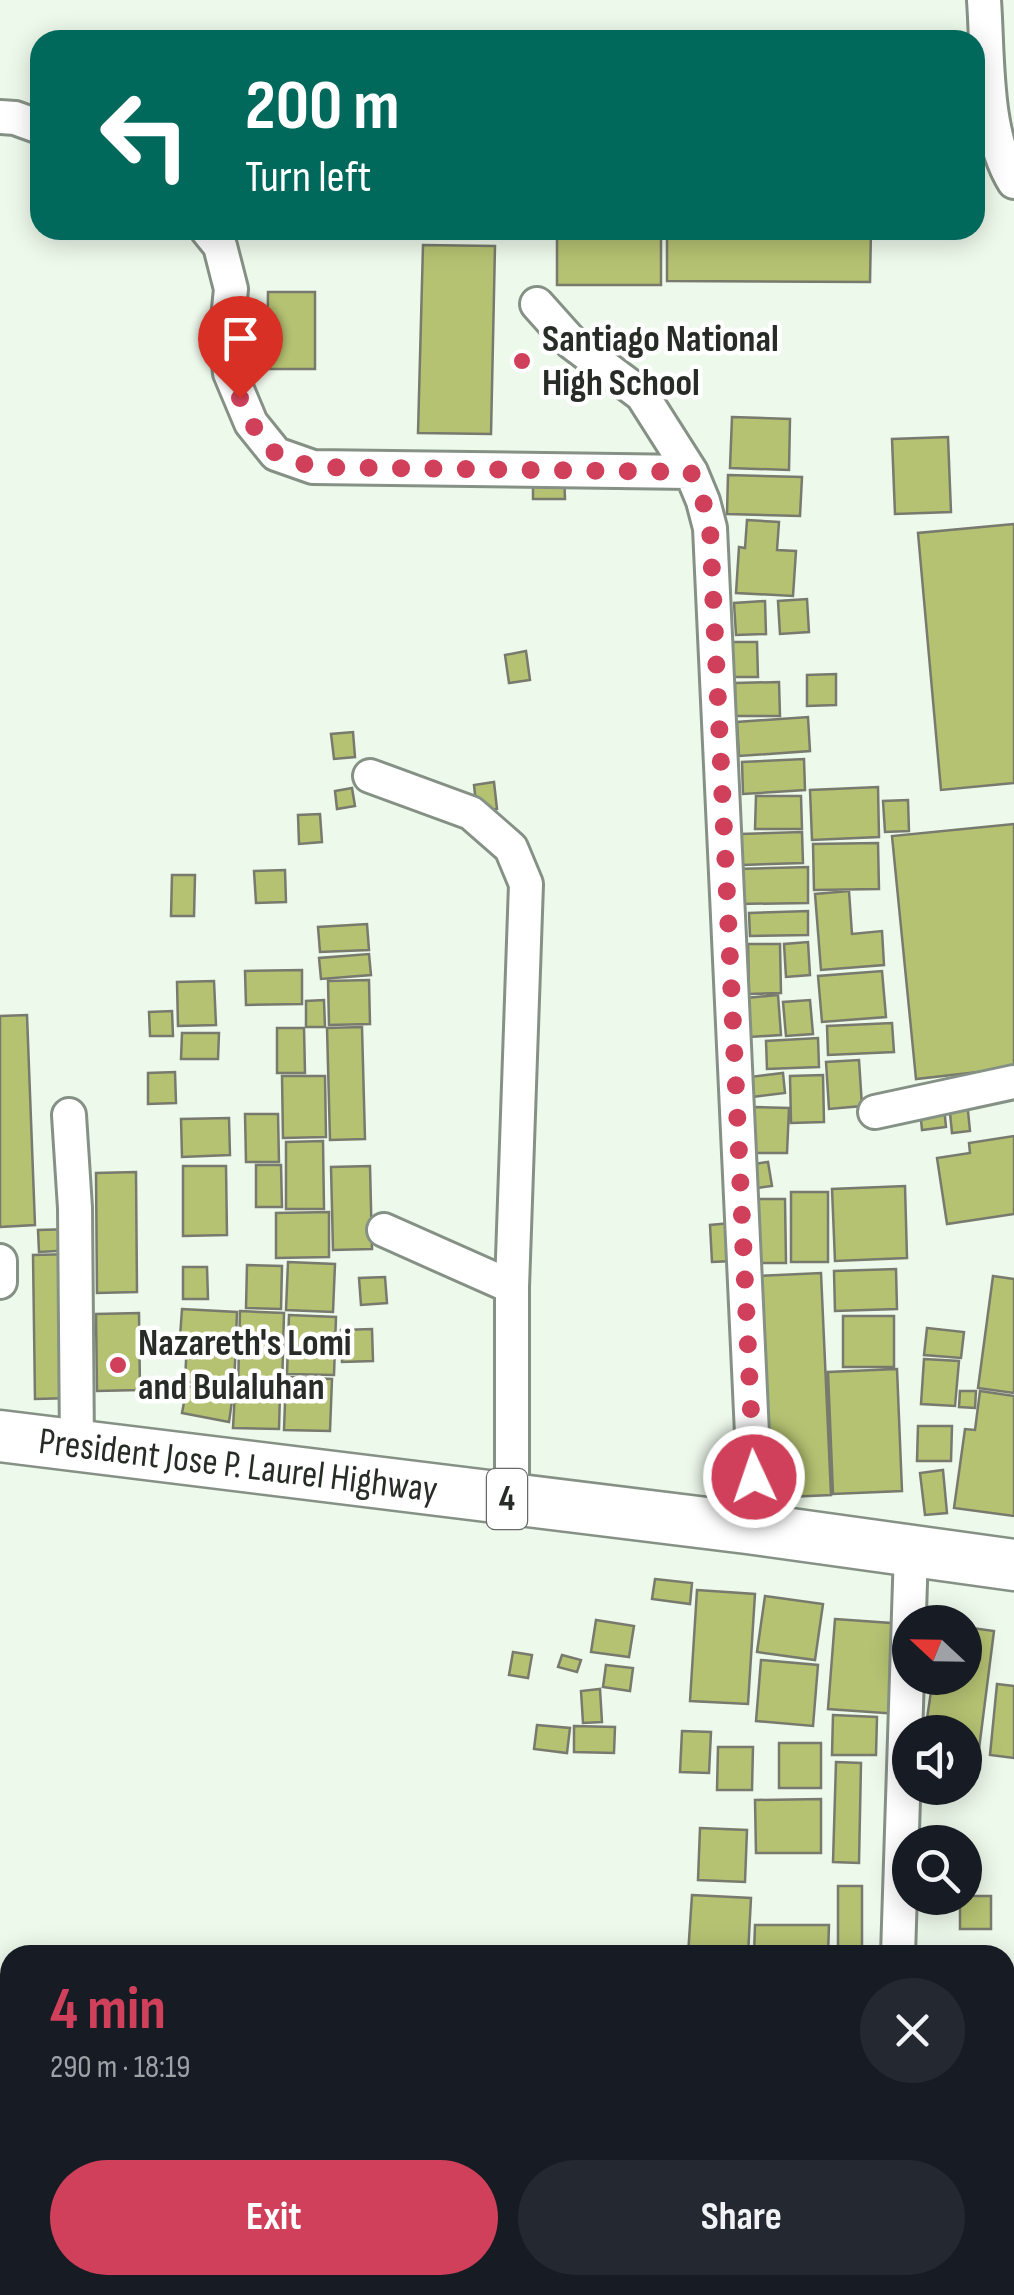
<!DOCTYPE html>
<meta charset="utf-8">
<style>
:root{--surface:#171b24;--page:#242831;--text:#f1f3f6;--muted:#9ea1a6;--accent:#d0405b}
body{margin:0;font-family:"Sofia Sans Condensed",sans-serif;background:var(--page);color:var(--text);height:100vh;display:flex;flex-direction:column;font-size:38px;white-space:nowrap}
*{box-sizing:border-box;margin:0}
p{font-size:32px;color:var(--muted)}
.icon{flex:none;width:55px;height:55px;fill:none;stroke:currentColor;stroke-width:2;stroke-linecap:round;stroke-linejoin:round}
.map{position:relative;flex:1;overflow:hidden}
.side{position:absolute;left:0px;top:1945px;width:1015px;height:350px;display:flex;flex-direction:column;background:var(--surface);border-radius:30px 30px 0 0;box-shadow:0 5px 25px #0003}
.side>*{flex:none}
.banner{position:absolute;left:30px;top:30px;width:955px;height:210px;border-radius:30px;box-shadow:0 5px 25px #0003;background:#00695c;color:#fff;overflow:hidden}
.needle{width:65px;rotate:292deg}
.buttons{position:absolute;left:892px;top:1605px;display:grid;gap:20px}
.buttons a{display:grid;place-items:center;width:90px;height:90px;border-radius:50%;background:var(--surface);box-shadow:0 5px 25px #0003;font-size:50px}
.pin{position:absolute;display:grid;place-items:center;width:85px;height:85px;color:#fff;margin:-102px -42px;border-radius:50% 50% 50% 0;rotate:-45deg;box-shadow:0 0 10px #0007}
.pin .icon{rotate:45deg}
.me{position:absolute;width:110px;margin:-55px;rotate:357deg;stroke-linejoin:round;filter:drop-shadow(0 0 8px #0008)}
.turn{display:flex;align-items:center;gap:35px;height:210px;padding:0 50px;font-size:45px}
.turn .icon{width:130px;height:130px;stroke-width:2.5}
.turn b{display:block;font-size:70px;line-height:85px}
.round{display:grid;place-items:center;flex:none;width:105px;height:105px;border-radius:52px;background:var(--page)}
.summary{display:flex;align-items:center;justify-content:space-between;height:170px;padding:0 50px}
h1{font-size:60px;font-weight:700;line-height:75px;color:var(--accent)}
.action{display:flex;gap:20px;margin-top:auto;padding:20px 50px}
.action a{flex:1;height:115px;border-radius:60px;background:var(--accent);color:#fff;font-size:40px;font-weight:700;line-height:115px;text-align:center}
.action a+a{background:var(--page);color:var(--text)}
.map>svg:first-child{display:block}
.building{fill:#b5c272;stroke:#777a6c;stroke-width:2.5}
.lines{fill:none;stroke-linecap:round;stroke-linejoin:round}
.minor-casing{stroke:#869185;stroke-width:38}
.highway-casing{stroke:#869185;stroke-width:55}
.minor{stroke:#fff;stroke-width:32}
.highway{stroke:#fff;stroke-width:50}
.route{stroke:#d0405b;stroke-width:18;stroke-dasharray:0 32.4}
.poi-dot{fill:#d0405b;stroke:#fff;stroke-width:4}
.labels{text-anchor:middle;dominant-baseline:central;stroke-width:9;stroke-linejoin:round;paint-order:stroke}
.shield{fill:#fff;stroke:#686b68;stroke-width:2.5}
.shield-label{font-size:35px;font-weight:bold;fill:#282c27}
.poi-label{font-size:38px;font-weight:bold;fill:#282c27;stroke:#fff;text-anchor:start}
.street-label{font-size:38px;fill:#282c27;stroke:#fff}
</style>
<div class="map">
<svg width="1014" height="2295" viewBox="0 0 1014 2295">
<rect width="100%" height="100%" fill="#edf9eb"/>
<!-- building -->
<path class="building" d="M557 230H661V285H557Z
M667 230H871L870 282 667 281Z
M423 245 495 246 491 434 418 433Z
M268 292H315V369H267Z
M732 417 790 419 789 470 730 468Z
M948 437 951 512 895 514 892 439Z
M533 473H564L565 499H533Z
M728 475 802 477 800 516 727 514Z
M747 520 779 522 777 550 796 551 793 596 736 593 739 547 745 548Z
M1014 524V783L941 790 918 533Z
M807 599 809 632 780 634 778 601Z
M765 601 766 634 736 635 734 603Z
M732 642H757L758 677H733Z
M526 651 530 680 509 683 505 655Z
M836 674V705L807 706V675Z
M779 682 780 716H735V683Z
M808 717 810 751 739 756 737 722Z
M353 732 355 757 334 759 331 734Z
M804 759 805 790 743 794 742 762Z
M494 782 497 809 477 812 474 785Z
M878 787 879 837 812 840 810 790Z
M352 788 355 806 337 809 335 791Z
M756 796H801L802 829H755Z
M908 800 909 831 885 832 883 801Z
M320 814 322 842 299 844 298 815Z
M1014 824V1068L916 1079 892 836Z
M802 832 803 863 742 865 741 834Z
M878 843 879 889 814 890 813 844Z
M808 867V903L736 904 735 869Z
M285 870 286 902 256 903 254 871Z
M172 875H195L194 916H171Z
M849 891 852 934 882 931 884 965 821 970 815 894Z
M808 911V935L750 936 749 913Z
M367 924 369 950 320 952 318 927Z
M808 942 810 975 786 977 784 944Z
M748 944H780L781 993 749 994Z
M369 954 371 975 321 979 319 958Z
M302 970V1004L246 1005 245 971Z
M882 971 886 1017 822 1022 818 976Z
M369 980 370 1024 329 1025 328 981Z
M214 981 216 1025 178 1026 177 982Z
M778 995 781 1035 750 1037 746 998Z
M324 1000 325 1027H306V1001Z
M810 1000 813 1034 786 1036 783 1002Z
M172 1011 173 1036H150L149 1012Z
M27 1015 35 1225 0 1227V1016Z
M892 1023 894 1052 828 1055 827 1026Z
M362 1027 365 1139 330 1140 327 1028Z
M277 1028H304L305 1073H277Z
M182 1033H219L218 1059H181Z
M818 1038 819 1067 767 1069 766 1041Z
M859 1060 862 1106 829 1109 826 1062Z
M175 1072 176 1103 148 1104V1073Z
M783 1073 785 1093 752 1097 750 1077Z
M823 1075 824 1122 791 1123 790 1076Z
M282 1076H325L326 1137 283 1138Z
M967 1101 970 1131 952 1133 949 1103Z
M754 1107 789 1108 787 1153H753Z
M944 1107 946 1127 922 1130 920 1110Z
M245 1114H278L279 1162H246Z
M229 1118 230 1155 182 1157 181 1119Z
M1014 1136V1214L947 1224 937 1158 970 1153 969 1143Z
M323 1141 324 1209H286V1142Z
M768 1162 772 1186 757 1188 754 1164Z
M256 1165H281L282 1207H256Z
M183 1166H226L227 1235 183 1236Z
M370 1166 372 1249 333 1250 331 1167Z
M136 1172 137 1292 97 1293 96 1173Z
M905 1186 907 1258 835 1261 832 1189Z
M791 1192H828V1262H791Z
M753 1199H785L786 1263H754Z
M329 1212V1257L276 1258V1213Z
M731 1223 734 1261 712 1262 710 1225Z
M74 1229 75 1250 39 1252 38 1230Z
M73 1254 74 1398 35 1399 33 1255Z
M288 1262 335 1264 333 1312 286 1310Z
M247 1265 282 1266 281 1309 246 1308Z
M183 1267H207L208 1299H183Z
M896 1269 897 1309 835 1311 834 1271Z
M821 1273 831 1495 765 1498 755 1276Z
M993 1276 1014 1279V1393L978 1388Z
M385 1277 387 1303 361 1305 359 1278Z
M182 1309 237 1312 236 1339 180 1337Z
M240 1311 284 1313 282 1389 238 1388Z
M139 1313 140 1390 97 1391 96 1314Z
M289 1315 336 1317 334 1375 287 1374Z
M843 1316H894V1367H843Z
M927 1328 964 1332 961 1358 924 1355Z
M372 1329 373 1361 342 1362 341 1330Z
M187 1340 236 1342 234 1384 185 1382Z
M924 1359 959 1361 955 1406 921 1404Z
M897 1369 902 1491 833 1494 828 1372Z
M286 1377 332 1379 330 1431 284 1430Z
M187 1386 233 1394 229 1422 182 1413Z
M960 1391H976L975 1408 959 1407Z
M980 1391 1014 1396V1516L954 1508 965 1429 975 1430Z
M235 1392 280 1393 279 1429 233 1428Z
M918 1426H952L951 1461H917Z
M943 1470 947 1513 925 1515 920 1473Z
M655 1579 692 1583 690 1604 652 1599Z
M697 1590 755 1594 748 1704 690 1701Z
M765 1596 823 1604 815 1660 757 1652Z
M835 1619 905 1624 898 1714 828 1709Z
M596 1620 634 1626 629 1657 591 1652Z
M965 1627 994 1631 978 1757 965 1756V1732H925L933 1678H965Z
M513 1652 532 1655 528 1678 509 1675Z
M562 1655 581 1660 577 1672 558 1667Z
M761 1660 818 1665 813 1726 756 1721Z
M606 1665 633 1668 630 1691 603 1687Z
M997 1684 1014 1686V1758L990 1755Z
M600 1689 602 1722 583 1723 581 1691Z
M833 1715 877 1717 876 1755H832Z
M537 1725 570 1728 567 1753 534 1749Z
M574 1726 615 1727 614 1753 574 1752Z
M682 1731 711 1732 709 1773 680 1772Z
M779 1743H821V1788H779Z
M718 1747H753L752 1790H717Z
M836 1762 861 1763 859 1863 833 1862Z
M821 1799V1853H756L755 1800Z
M700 1828 747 1830 745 1882 698 1880Z
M838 1886H862V1955H838Z
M692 1895 751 1898 748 1955H688Z
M965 1896H991V1929H960V1898Z
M755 1925H829L828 1955H754Z
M1005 1972 1013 2149 1005 2150Z
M665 2285H722L720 2295H664Z
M727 2285H781V2295H727Z"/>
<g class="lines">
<defs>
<path id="minor" d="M984 0C988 56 984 134 1014 182
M0 117 15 118 40 127
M207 230 220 246 231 289 226 338 230 373 251 423 276 454 313 467 691 472
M537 304 571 342 642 395 691 472 703 501 710 528 754 1477 747 1528
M370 776 471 813 511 848 526 884 512 1287V1500
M875 1112 1014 1082
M69 1115 75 1208 77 1446
M384 1230 512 1287
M0 1282V1261
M898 1955 911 1551"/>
<g id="highway">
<path id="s1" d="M0 1436 747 1528 1014 1565"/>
</g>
</defs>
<!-- minor casing -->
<use href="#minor" class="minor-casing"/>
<!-- highway casing -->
<use href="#highway" class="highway-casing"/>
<!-- minor -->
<use href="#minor" class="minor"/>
<!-- highway -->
<use href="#highway" class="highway"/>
</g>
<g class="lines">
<!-- route -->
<path class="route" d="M240 398 251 423 276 454 313 467 691 472 703 501 710 528 754 1477"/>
</g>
<!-- markers -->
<g class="poi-dot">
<circle cx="522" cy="361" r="10"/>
<circle cx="118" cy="1365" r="10"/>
</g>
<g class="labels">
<!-- shield labels -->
<rect class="shield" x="487" y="1469" width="40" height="60" rx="8"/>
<g class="shield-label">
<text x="507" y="1499">4</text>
</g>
<!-- poi labels -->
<g class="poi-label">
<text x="542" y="339">Santiago National<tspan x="542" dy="44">High School</tspan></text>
<text x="138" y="1343">Nazareth's Lomi<tspan x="138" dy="44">and Bulaluhan</tspan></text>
</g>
<!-- street labels -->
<g class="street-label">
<text stroke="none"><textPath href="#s1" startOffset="240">President Jose P. Laurel Highway</textPath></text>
</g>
</g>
</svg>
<div class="buttons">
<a><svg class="needle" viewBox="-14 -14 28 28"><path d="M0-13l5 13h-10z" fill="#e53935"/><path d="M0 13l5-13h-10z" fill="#9ea1a6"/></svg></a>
<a><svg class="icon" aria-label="sound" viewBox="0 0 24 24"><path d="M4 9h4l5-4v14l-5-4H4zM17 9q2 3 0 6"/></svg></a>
<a><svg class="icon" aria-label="search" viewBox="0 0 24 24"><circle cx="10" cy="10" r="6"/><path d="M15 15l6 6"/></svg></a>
</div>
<div class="pin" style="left:240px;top:398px;background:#d93025"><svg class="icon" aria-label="arrive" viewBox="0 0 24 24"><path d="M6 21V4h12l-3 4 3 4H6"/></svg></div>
<svg class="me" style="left:754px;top:1477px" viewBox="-20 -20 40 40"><circle r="17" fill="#d0405b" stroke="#fff" stroke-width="3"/><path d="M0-11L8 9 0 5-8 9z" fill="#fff"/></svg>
<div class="banner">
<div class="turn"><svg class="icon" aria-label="left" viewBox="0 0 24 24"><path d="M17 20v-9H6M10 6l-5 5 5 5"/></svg><div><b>200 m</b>Turn left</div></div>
</div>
<section class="side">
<div class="summary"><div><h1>4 min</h1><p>290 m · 18:19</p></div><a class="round"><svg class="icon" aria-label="close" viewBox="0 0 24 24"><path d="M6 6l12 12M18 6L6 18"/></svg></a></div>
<div class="action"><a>Exit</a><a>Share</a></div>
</section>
</div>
